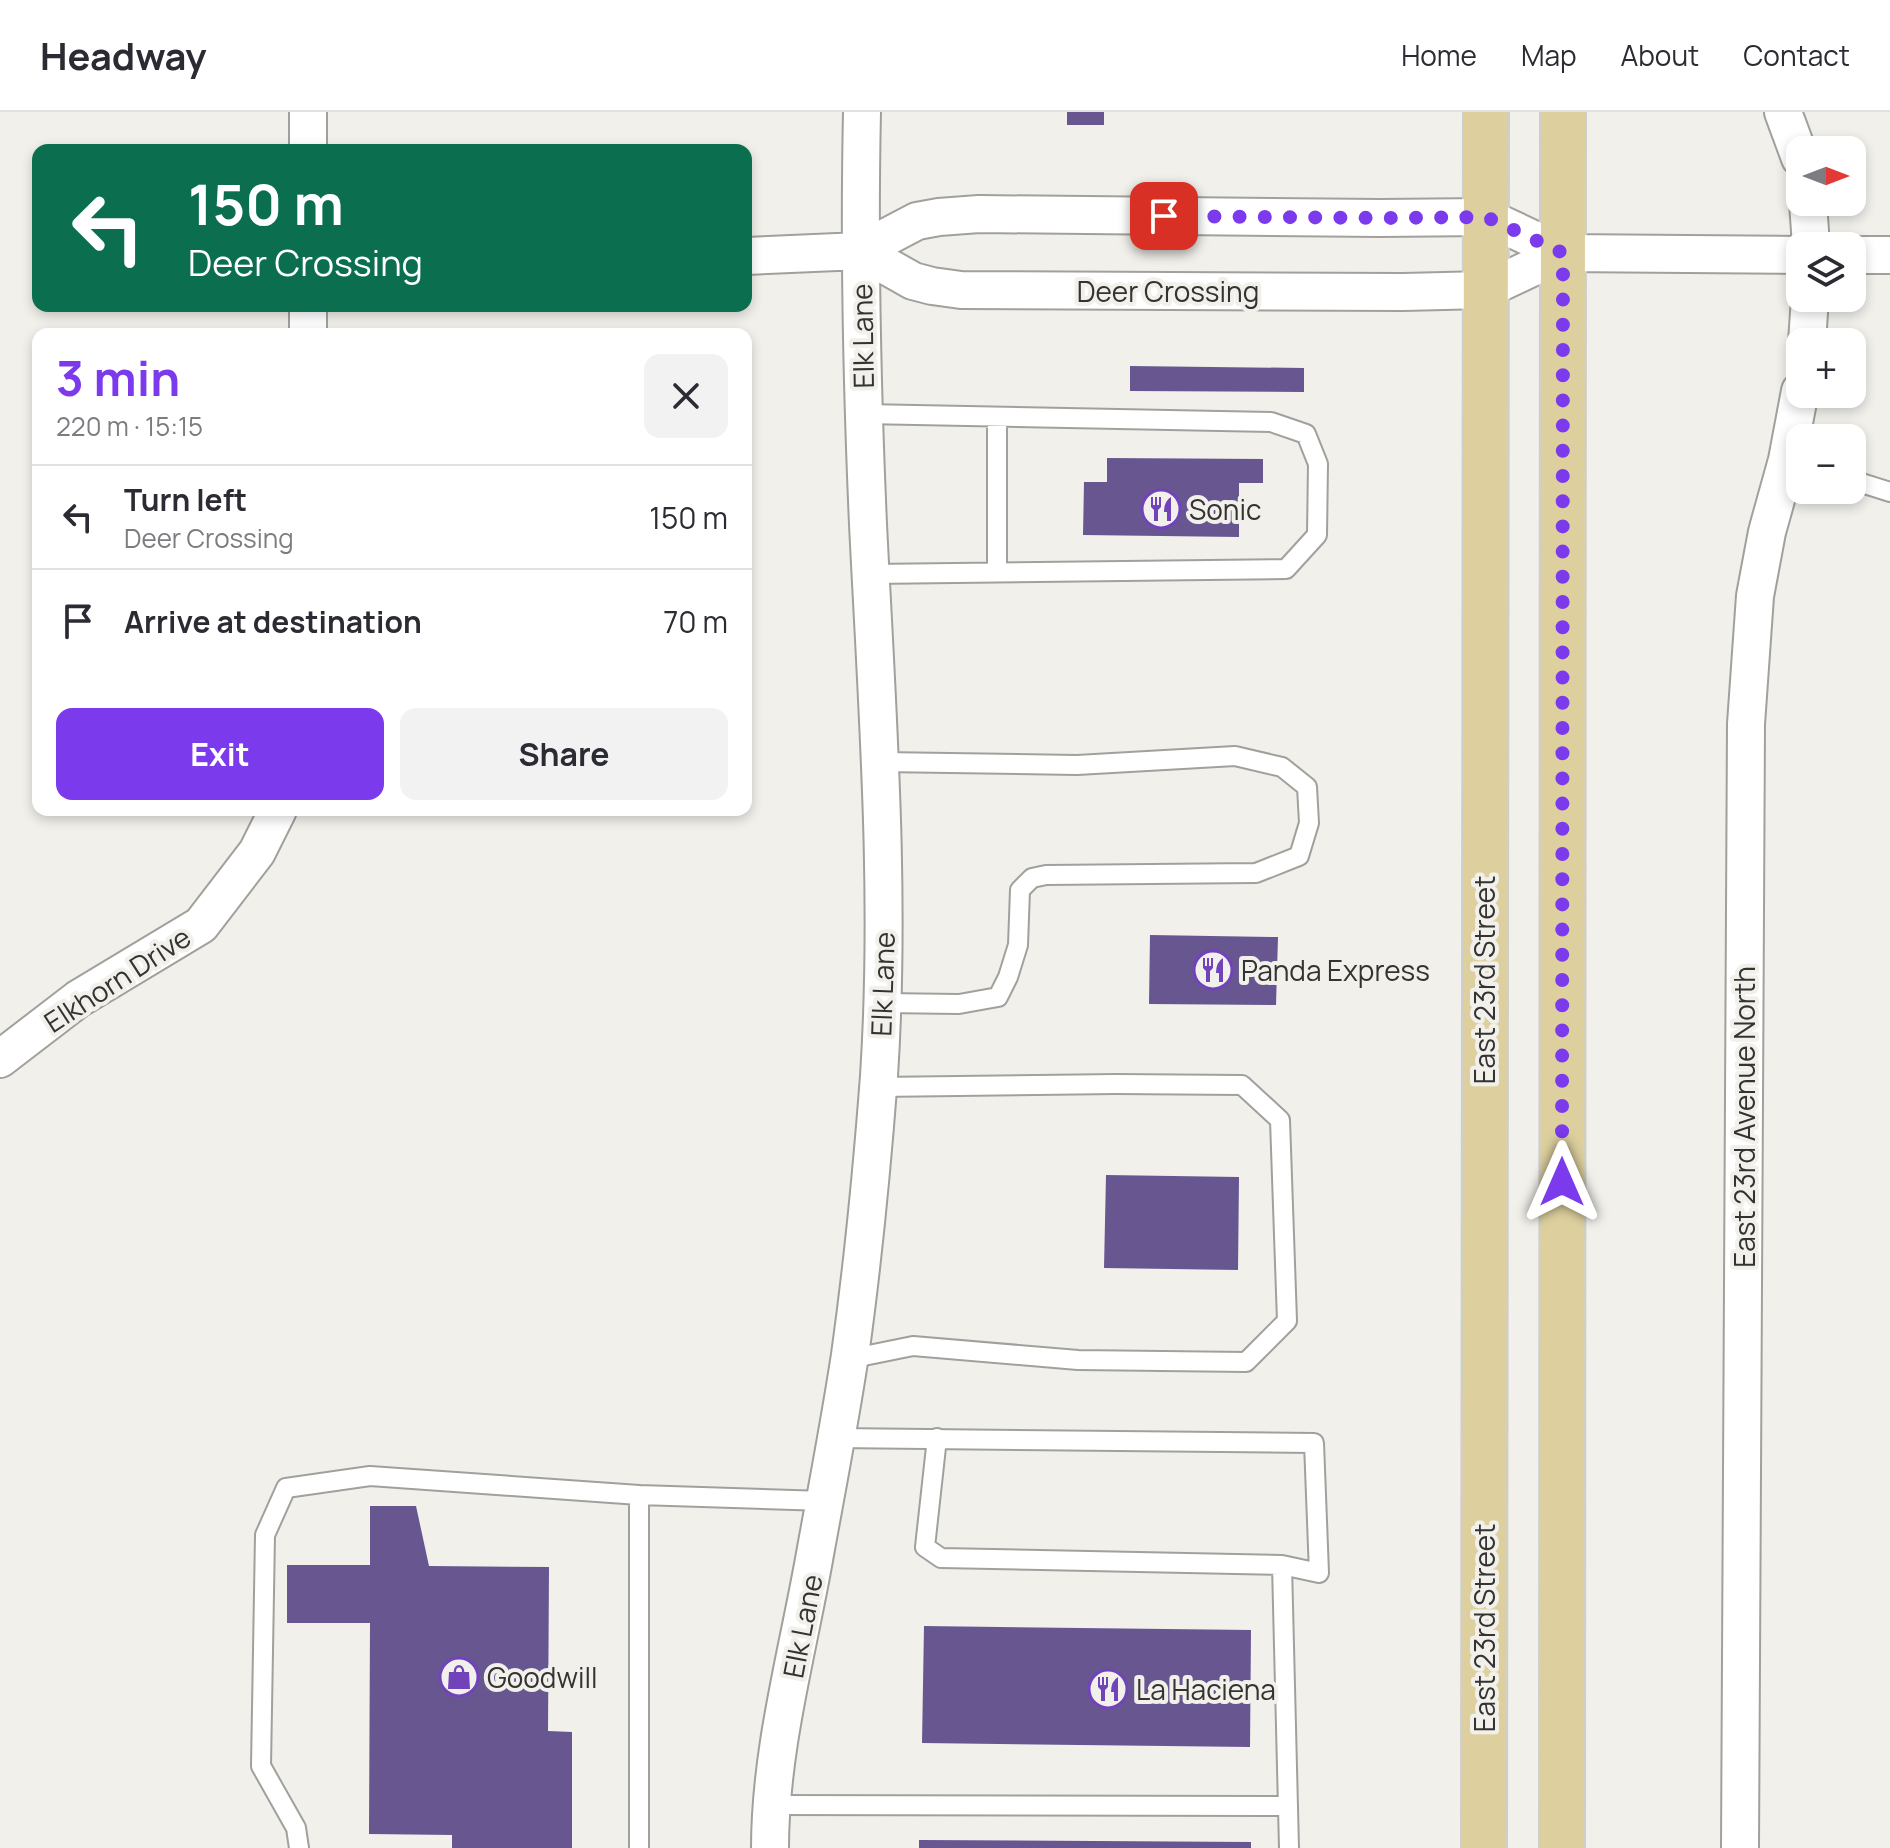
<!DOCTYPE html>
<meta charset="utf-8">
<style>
:root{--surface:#fff;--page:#f2f2f3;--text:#2b2b33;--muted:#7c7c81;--line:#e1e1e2;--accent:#7c3aed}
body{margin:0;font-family:Manrope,sans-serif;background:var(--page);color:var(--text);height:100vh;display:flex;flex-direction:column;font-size:30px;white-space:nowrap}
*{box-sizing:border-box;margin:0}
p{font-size:26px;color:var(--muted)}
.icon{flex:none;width:44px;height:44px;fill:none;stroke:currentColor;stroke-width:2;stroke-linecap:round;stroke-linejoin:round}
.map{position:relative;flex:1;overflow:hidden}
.details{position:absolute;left:32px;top:216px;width:720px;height:488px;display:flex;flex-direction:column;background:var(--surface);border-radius:16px;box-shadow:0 4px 12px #0003}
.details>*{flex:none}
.guide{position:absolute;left:32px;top:32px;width:720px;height:168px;border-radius:16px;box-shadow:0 4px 12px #0003;background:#0b6e4f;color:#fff;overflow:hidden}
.needle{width:52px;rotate:90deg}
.tools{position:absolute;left:1786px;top:24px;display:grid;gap:16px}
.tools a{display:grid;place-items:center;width:80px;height:80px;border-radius:16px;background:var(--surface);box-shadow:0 4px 12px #0003;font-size:40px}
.pin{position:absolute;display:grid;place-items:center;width:68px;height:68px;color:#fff;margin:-34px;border-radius:16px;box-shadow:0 4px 12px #0006}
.me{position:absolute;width:88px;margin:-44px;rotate:0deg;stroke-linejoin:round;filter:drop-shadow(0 0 6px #0008)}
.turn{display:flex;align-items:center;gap:28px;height:168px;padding:0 24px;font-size:36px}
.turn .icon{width:104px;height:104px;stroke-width:2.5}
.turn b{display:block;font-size:56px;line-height:68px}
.round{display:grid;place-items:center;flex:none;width:84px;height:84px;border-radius:16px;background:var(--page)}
.headline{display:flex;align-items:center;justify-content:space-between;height:136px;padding:0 24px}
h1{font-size:48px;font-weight:700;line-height:60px;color:var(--accent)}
.primary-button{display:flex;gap:16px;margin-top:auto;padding:16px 24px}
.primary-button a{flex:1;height:92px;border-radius:16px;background:var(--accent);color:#fff;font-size:32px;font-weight:700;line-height:92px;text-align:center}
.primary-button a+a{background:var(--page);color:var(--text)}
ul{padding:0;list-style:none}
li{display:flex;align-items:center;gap:24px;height:104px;padding:0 24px;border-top:2px solid var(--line)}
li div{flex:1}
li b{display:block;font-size:30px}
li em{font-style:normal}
header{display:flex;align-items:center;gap:48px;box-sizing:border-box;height:112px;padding:0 40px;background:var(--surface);border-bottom:2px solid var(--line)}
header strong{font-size:38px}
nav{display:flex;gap:44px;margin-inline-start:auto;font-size:28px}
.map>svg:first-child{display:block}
.building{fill:#685691}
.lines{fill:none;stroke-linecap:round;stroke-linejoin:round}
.service-casing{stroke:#a2a09c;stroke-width:22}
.minor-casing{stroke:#a2a09c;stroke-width:40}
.primary-casing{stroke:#cecece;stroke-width:48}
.service{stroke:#fff;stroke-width:18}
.minor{stroke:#fff;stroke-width:36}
.primary{stroke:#ddd09e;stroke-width:44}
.route{stroke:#7c3aed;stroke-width:14;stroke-dasharray:0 25.2}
.labels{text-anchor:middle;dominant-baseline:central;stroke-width:8;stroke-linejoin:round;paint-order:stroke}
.street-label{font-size:28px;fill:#343332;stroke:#f1f0eb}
.poi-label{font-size:28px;fill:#343332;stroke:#f1f0eb;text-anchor:start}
</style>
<header>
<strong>Headway</strong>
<nav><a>Home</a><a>Map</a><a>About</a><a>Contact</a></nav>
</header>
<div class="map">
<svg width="1890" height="1736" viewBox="0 0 1890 1736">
<rect width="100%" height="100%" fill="#f1f0eb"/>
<!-- building -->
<path class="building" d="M1067 0H1104V13H1067Z
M1130 254 1304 256V280L1130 279Z
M1107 346 1263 347V371H1239V425L1083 423 1084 370H1107Z
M1150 823 1278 825 1276 893 1149 892Z
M1106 1063 1239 1065 1238 1158 1104 1156Z
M370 1394H416L429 1454 549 1455 548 1619 572 1620V1736H452V1723L369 1722 370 1511H287V1453H370Z
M924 1514 1251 1518 1250 1635 922 1631Z
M919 1728 1251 1730V1736H919Z"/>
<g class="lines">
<defs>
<path id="service" d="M864 302 1271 310 1306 322 1318 352 1317 423 1286 457 871 462
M997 305V460
M1852 368 1890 380
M881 650 1077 653 1235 644 1282 655 1307 675 1309 711 1299 744 1256 761 1046 763 1032 766 1020 778 1018 833 1008 865 998 885 959 892 882 891
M849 1247 913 1234 1078 1248 1246 1250 1287 1209 1280 1008 1242 973 1116 972 878 975
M836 1326 1314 1331 1319 1461 1282 1453 1289 1736
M937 1326 925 1435 941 1446 1282 1453
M773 1693 1288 1694
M299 1736 296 1716 261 1654 265 1423 286 1376 370 1364 639 1383
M639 1736V1383L825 1389"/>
<path id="minor" d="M1783 0 1800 46
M308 38V0
M1808 90 1811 134
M860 139 913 169 932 174 961 178 1403 180 1485 178 1563 141 1800 143
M1852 143H1890
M746 144 860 139 917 109 939 105 979 102 1380 106 1486 105 1563 141
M308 194V222
M1807 230 1810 186
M0 947 78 887 201 813 257 740 278 698
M770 1736C770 1637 798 1539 815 1442 827 1376 840 1309 850 1243 863 1150 872 1057 879 964 891 780 877 596 868 412 862 275 859 137 862 0
M1740 1736 1746 612 1755 484 1767 420 1787 348 1800 279"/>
<path id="primary" d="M1484 1736 1486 0
M1562 1736 1563 0"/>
</defs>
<!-- service casing -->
<use href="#service" class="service-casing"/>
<!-- minor casing -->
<use href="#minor" class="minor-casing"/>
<!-- primary casing -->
<use href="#primary" class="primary-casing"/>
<!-- service -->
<use href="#service" class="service"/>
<!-- minor -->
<use href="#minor" class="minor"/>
<!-- primary -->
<use href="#primary" class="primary"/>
</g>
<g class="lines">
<!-- route -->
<path class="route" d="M1164 104 1380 106 1486 105 1563 141 1562 1070"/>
</g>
<!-- icons -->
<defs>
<symbol id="restaurant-ring" viewBox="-11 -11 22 22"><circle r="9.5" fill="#f1f0eb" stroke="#7143bb" stroke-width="1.5"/><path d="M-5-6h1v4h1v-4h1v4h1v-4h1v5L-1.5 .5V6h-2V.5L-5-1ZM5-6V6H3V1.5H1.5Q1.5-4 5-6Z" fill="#7143bb"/></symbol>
<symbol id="shop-ring" viewBox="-11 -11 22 22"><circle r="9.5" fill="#f1f0eb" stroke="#7143bb" stroke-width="1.5"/><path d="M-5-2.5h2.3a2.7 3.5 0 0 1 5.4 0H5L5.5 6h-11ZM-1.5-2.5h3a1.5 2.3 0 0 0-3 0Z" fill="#7143bb"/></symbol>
</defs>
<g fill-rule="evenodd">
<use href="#restaurant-ring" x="1139" y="375" width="44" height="44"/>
<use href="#restaurant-ring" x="1191" y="836" width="44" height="44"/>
<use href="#shop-ring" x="437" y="1543" width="44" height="44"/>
<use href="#restaurant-ring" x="1086" y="1555" width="44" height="44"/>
</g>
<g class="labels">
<!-- street labels -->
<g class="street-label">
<text x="1168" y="179">Deer Crossing</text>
<text transform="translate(862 224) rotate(-91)">Elk Lane</text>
<text transform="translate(117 867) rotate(-33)">Elkhorn Drive</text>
<text transform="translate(1484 868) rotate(-90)">East 23rd Street</text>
<text transform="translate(882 872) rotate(-88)">Elk Lane</text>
<text transform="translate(1744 1005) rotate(-90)">East 23rd Avenue North</text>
<text transform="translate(802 1514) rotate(-79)">Elk Lane</text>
<text transform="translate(1484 1516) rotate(-90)">East 23rd Street</text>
</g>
<!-- poi labels -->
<g class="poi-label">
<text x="1189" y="397">Sonic</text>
<text x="1241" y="858">Panda Express</text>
<text x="487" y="1565">Goodwill</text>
<text x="1136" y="1577">La Haciena</text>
</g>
</g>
</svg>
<div class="tools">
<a><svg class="needle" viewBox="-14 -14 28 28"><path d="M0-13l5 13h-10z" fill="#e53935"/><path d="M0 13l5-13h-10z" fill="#7c7c81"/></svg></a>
<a><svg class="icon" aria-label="layers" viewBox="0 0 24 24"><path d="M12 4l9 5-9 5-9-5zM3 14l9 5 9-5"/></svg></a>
<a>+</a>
<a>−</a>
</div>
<div class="pin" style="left:1164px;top:104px;background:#d93025"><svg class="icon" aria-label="arrive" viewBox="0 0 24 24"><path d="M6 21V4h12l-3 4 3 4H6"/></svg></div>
<svg class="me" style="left:1562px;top:1070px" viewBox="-20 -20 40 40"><path d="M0-17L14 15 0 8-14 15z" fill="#7c3aed" stroke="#fff" stroke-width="4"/></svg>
<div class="guide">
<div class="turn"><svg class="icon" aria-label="left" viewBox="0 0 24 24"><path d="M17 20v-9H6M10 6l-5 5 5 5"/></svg><div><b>150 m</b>Deer Crossing</div></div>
</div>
<section class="details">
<div class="headline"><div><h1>3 min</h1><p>220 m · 15:15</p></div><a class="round"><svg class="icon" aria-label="close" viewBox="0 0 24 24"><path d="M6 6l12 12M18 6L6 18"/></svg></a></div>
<ul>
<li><svg class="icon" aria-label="left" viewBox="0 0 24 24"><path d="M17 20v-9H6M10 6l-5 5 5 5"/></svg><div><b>Turn left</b><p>Deer Crossing</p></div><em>150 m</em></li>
<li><svg class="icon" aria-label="arrive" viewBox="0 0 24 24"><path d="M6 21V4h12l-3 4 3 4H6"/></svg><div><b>Arrive at destination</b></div><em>70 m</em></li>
</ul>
<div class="primary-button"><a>Exit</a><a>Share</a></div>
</section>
</div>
